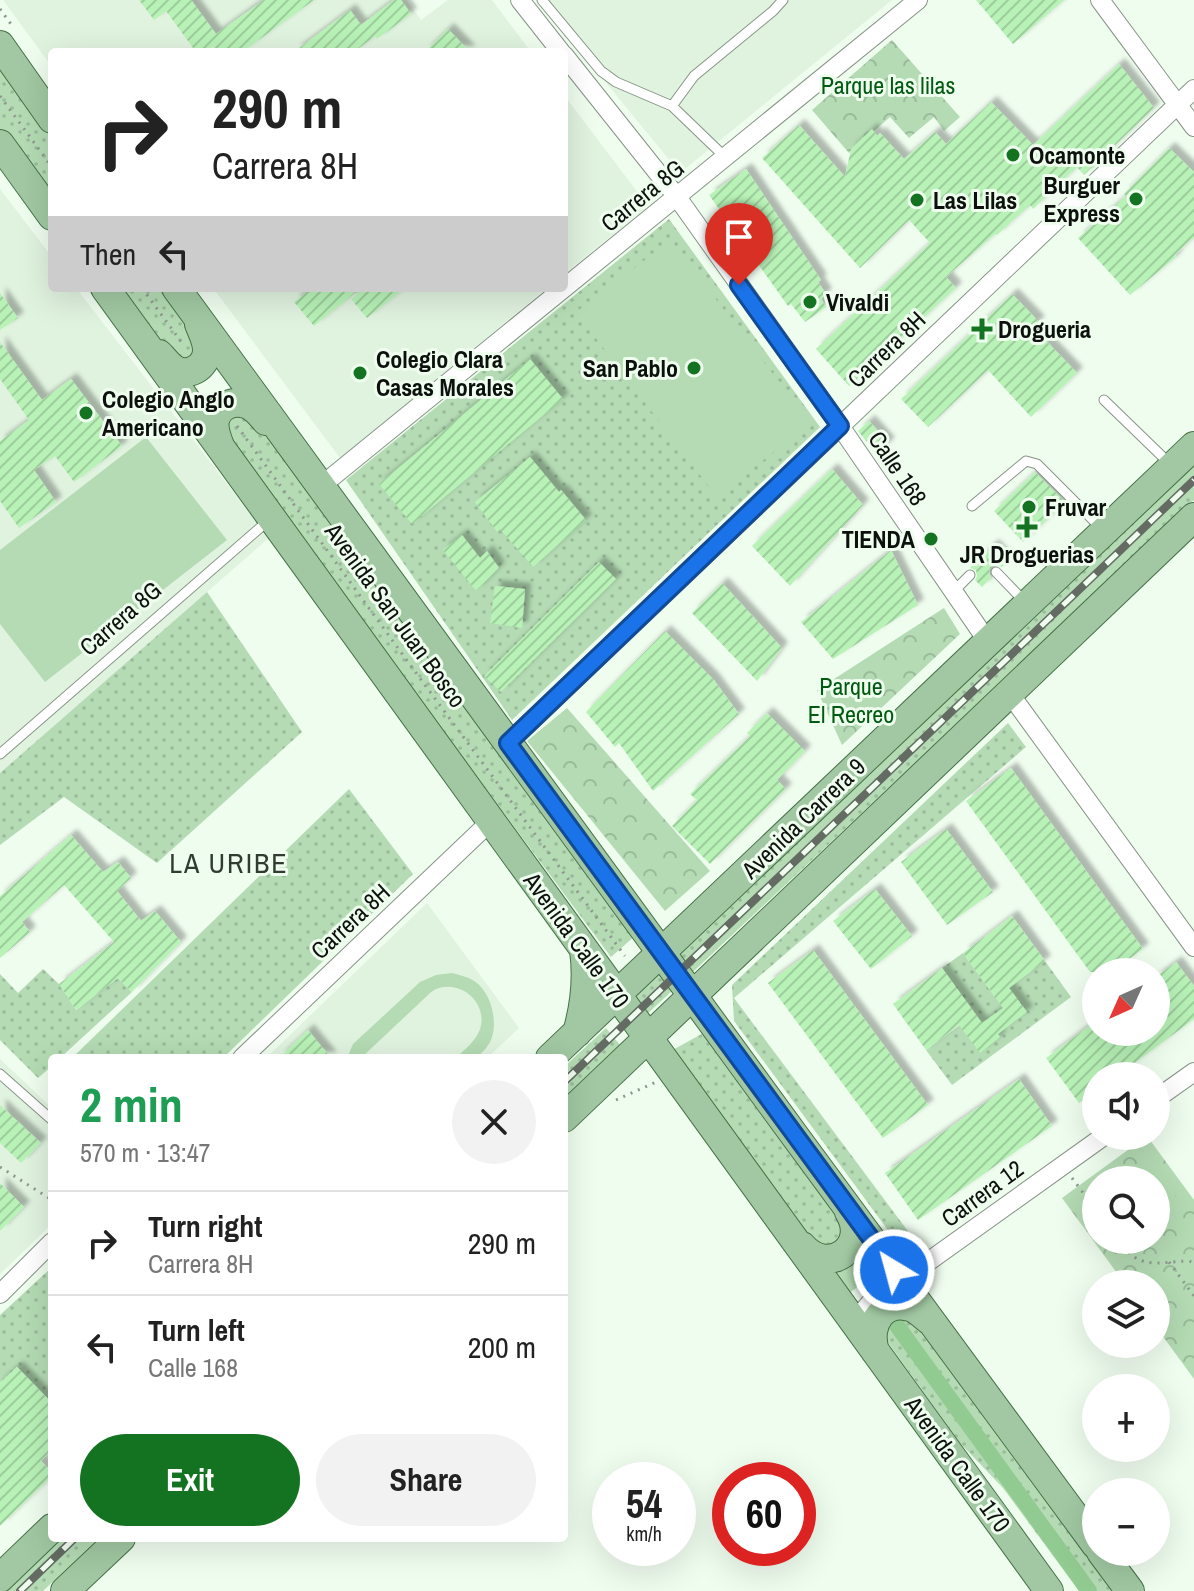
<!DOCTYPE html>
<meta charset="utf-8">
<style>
:root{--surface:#fff;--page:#f2f2f2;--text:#222;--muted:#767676;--line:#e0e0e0;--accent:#147321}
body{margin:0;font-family:"Archivo Narrow",sans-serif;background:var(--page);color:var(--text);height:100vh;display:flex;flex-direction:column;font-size:30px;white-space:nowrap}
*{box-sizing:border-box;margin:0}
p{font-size:26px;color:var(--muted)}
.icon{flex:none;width:44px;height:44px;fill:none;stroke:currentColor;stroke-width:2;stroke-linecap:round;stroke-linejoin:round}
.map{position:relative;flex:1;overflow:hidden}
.drawer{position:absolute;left:48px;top:1054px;width:520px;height:488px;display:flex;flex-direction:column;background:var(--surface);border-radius:8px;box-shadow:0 8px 32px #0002}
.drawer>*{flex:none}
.hud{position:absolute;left:48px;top:48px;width:520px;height:244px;border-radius:8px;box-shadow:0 8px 32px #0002;background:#fff;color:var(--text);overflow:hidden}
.needle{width:52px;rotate:225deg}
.controls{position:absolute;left:1082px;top:958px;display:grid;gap:16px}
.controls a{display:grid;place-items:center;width:88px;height:88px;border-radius:50%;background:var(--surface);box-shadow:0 8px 32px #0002;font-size:40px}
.speed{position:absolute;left:592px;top:1462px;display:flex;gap:16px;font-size:40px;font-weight:700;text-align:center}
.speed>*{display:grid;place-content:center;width:104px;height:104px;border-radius:50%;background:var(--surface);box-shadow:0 8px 32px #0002;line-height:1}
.speed small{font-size:20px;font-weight:400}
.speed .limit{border:12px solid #d22;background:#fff;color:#111}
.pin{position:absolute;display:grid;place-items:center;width:68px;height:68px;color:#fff;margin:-82px -34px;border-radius:50% 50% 50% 0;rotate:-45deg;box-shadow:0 0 8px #0007}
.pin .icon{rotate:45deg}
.me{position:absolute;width:88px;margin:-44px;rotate:323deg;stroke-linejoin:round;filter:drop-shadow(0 0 6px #0008)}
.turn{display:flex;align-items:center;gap:28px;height:168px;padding:0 32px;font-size:36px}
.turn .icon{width:104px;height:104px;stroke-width:2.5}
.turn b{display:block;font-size:56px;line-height:68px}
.then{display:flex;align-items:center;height:76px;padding:0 32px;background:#0003;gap:16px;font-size:30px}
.round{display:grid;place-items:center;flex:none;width:84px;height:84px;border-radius:42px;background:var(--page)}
.overview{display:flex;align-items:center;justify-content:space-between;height:136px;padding:0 32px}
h1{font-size:48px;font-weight:700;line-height:60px;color:#1e9e55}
.cta{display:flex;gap:16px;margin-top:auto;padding:16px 32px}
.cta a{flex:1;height:92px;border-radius:48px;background:var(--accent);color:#fff;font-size:32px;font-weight:700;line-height:92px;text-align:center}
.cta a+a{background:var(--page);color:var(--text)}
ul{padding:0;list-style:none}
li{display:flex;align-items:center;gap:24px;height:104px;padding:0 32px;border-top:2px solid var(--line)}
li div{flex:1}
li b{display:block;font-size:30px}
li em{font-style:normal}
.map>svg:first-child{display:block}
.built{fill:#e0f3df}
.grass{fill:url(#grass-dots)}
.park{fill:url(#park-crowns);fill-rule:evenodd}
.garden{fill:#b4dbb4}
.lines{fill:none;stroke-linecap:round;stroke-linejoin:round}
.canal{stroke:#92cb92;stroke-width:16}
.building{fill:url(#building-hatch);filter:url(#shadow)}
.lane-casing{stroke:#879487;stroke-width:11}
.street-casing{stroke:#879487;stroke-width:20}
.primary-casing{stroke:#457046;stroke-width:30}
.path{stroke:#8e988e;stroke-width:3;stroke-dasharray:2 6;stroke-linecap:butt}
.lane{stroke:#fff;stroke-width:9}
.street{stroke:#fff;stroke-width:18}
.primary{stroke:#a1c8a2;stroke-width:28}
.rail-casing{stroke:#636b63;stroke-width:8}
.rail{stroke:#effdef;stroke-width:5;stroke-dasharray:15;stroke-linecap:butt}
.route-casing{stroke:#114b97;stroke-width:20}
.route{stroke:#1a73e8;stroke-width:14}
.poi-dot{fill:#147321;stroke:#effdef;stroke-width:3}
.labels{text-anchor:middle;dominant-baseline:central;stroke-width:6;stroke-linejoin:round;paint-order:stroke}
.park-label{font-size:24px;fill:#005a11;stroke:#effdef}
.poi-label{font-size:24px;font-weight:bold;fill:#0d110d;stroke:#effdef;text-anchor:start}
.street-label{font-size:24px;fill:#0d110d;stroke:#effdef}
.quarter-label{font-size:28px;letter-spacing:2px;fill:#313c31;stroke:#effdef}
</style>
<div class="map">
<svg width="1194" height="1591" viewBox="0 0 1194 1591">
<defs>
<pattern id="grass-dots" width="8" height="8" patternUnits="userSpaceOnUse" patternTransform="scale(2)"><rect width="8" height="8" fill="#b4dbb4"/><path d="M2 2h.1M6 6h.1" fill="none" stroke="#9abb9a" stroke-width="1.8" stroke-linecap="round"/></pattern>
<pattern id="park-crowns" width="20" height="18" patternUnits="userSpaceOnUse" patternTransform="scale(2)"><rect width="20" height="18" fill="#b4dbb4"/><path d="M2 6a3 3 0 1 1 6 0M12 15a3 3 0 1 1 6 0" fill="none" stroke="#9abb9a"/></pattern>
<pattern id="building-hatch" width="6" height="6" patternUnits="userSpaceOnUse" patternTransform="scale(2)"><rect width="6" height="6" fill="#b8f2b7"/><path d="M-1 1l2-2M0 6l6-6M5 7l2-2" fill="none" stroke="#9dce9c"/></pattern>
<filter id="shadow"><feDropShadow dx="6" dy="-6" stdDeviation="2" flood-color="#0004"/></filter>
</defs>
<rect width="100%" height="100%" fill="#effdef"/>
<!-- built -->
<path class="built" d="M3 0H406L421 20 448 0H492L531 52H52V67Z
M538 0H892L680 173Z
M564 95 648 206 564 274Z
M0 189 52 257V288H76L269 538 0 773Z
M213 288H547L340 458Z
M427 903 519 1028 487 1058H266Z
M0 1059 52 1108V1224L0 1274Z"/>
<!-- grass -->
<path class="grass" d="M0 62 52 133V205L0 133Z
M669 219 820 427 512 720 346 480Z
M113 288H165L200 350 181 365Z
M232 409 259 429 281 453 636 935 611 957 229 443 224 414Z
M1194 458V500L694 971 690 972 676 953Z
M207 592 302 732 157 863 64 797 0 845V773Z
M1008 723 1026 747 734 998 919 1246 907 1256 734 1021 732 985Z
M349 789 413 874 223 1058H72Z
M963 953 995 997 1045 961 1071 997 952 1085 926 1050 975 1014 942 968Z
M43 969 59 984 76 1010 118 978 132 992 60 1058H52V1066L38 1078 0 1040V974L18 993Z
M661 973 672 991 645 1016 633 1004 634 993 655 974Z
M606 1028 620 1045 564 1098V1067Z
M707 1031 849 1229 823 1254 669 1052Z
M52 1267V1401L51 1402 17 1367 0 1383V1315Z
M889 1315 914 1322 1123 1591H1079L1003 1488 960 1443 887 1341 885 1334Z
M59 1538H99L43 1591H3Z"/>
<!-- park -->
<path class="park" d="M892 40 960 117 944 131 934 117 909 138 890 117 849 153 812 110Z
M944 608 960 634 842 745 817 690Z
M567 708 710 871 665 911 527 741Z
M1147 1136 1194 1200V1379L1156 1327V1284H1125L1062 1198ZM1096 1180H1156V1240H1096Z"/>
<!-- garden -->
<path class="garden" d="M671 240 811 424 716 496 576 312Z
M146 437 227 540 45 682 0 624V550Z
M452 973C463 976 474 978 481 987 492 999 497 1022 492 1037 490 1045 482 1053 476 1058H456C465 1049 476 1041 480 1029 488 1004 463 981 439 988 435 989 431 992 428 995L361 1058H347L353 1044 420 982 436 975Z
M1164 1181 1185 1209 1156 1231V1187Z
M864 1241 883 1268 844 1297 825 1270Z"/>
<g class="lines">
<!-- canal -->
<path class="canal" d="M893 1320 1089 1591"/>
</g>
<!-- building -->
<path class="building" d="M139 0H191L216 34 264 0H314L242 52H217L213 46 205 52H196L166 11 154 20Z
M394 0H401L411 14 377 39 375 36 354 52H294L350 10 361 25Z
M976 0H1064L1013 44Z
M448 29 470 52H425Z
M1119 64 1154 108 1084 175 1077 167 1033 209 1030 205 997 235 995 234 946 277 956 288 849 386 816 349 930 243 909 220 860 268 762 158 799 125 845 177 851 149 872 129 877 136 880 133 904 159 935 132 946 144 991 102 1033 145Z
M1169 148 1194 172V237L1175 255 1176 257 1130 295 1078 238 1126 196 1124 194Z
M746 169 821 280 818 282 826 294 821 299 826 307 805 322 791 304 788 306 709 195Z
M312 288H361L314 326 294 302Z
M365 288H405L367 318 351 299Z
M0 293 18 318 0 330Z
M1012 294 1039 322 1033 327 1077 373 1031 417 988 370 928 427 901 399Z
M0 342 42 400 71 379 122 446 74 482 55 456 34 470 56 502 19 528 0 501V441L29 420 0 379Z
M530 359 563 399 412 524 379 484Z
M869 421 889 443 877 454 858 431Z
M530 457 559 492 561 490 586 520 533 567 500 529 497 532 475 502Z
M832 469 863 505 790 586 752 546Z
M1035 472 1065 502 1023 542 994 511Z
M462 535 480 558 487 551 499 568 476 591 443 550Z
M993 545 1008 561 1002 567 995 565 990 567 989 573 991 578 982 587 975 580 977 576 976 570 970 568Z
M891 550 918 605 833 659 801 622Z
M599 562 616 579 501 692 484 676Z
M722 583 782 648 757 681 692 613Z
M495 586 525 589 522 628 490 623Z
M665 631 713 679 739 714 653 791 619 743 615 747 586 712Z
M767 713 805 751 777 780 786 789 710 864 672 826 697 800 690 794 750 736 747 733Z
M1011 768 1143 949 1111 972H1090L966 801Z
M946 829 993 892 947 925 901 862Z
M71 835 103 872 118 862 131 878 117 891 141 921 155 911 181 942 132 992 118 978 76 1010 59 984 114 942 64 885 22 922 30 932 0 958V896Z
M875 889 912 936 871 969 833 921Z
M1012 916 1045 961 1009 988 1027 1012 998 1034 1000 1037 980 1053 959 1025 926 1050 893 1004 942 968 982 1023 1003 1008 963 953Z
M813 950 928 1105 883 1138 768 983Z
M1176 962 1194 986V1019L1117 1076H1096V1091L1079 1103 1046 1058 1096 1021V1032H1156V977Z
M308 1030 331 1058H279Z
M1019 1079 1052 1126 918 1220 885 1173Z
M0 1105 41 1143 21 1163 0 1143Z
M0 1183 24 1207 0 1231Z
M17 1367 52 1403V1450L41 1461 52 1472V1476L0 1526V1383Z"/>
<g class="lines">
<defs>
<path id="lane" d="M542 0 601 71 616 82 672 106 726 158
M672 106 694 76 773 11 783 0
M1104 400 1170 464
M972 506 1026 461 1037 464 1102 529
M996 572 1025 602
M953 592 970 575
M0 754 269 520
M0 1074 52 1120"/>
<path id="street" d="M520 0 561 52
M1100 0 1194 127
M564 55 677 197 840 426 988 642
M321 486 918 0
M1010 694 1194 947
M508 743 1194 89
M242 1058 491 821
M1156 1099 1194 1072
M0 1294 52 1242
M856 1324 861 1314 869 1304 1104 1136"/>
<path id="primary" d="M0 45 52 119
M0 144 52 216
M105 288 1049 1591
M176 288 792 1132 1096 1545
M159 354C164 359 168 365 174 369 188 378 207 367 207 350 207 341 202 332 199 324
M220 446C217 438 213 429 215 420 218 406 233 400 246 404 255 407 261 415 266 421
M577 1033C585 1005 588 979 584 950
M550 1058 1194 446
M564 1118 1194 517
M802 1246C829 1277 870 1246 849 1212
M875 1351C866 1324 884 1297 913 1308 919 1311 924 1316 929 1320
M1101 1552 1130 1591
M0 1578 52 1528
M65 1591 121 1538"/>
</defs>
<!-- lane casing -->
<use href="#lane" class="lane-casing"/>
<!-- street casing -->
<use href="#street" class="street-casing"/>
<!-- primary casing -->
<use href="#primary" class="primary-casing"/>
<!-- path -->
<path class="path" d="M0 9 13 27
M0 96 52 167
M142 288 182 343
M237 426 408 662 625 956
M616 1100 656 1082
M0 1167 52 1200
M1072 1178 1096 1210
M1118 1240C1140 1271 1155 1262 1189 1261L1194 1263
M1169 1262 1194 1296"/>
<!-- lane -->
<use href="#lane" class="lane"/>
<!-- street -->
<use href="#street" class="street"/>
<!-- primary -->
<use href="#primary" class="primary"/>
<defs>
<path id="rail" d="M564 1082 1194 480
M20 1591 75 1538"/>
</defs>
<!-- rail casing -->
<use href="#rail" class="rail-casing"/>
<!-- rail -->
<use href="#rail" class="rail"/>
</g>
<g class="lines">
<defs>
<path id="route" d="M739 285 840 426 508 743 894 1270"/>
</defs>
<!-- route casing -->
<use href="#route" class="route-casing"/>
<!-- route -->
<use href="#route" class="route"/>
</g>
<!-- markers -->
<g class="poi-dot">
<circle cx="1013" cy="155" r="8"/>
<circle cx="1136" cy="199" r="8"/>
<circle cx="917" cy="200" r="8"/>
<circle cx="810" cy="302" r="8"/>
<path d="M978 317h8v8h8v8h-8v8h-8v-8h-8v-8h8z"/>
<circle cx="694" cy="368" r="8"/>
<circle cx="360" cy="373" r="8"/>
<circle cx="86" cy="413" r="8"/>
<circle cx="1029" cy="507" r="8"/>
<path d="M1023 515h8v8h8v8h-8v8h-8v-8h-8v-8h8z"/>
<circle cx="931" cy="539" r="8"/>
</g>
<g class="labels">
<!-- park labels -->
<g class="park-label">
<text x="888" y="85">Parque las lilas</text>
<text x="851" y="686">Parque<tspan x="851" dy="28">El Recreo</tspan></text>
</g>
<!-- poi labels -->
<g class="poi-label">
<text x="1029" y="155">Ocamonte</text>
<text x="1120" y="185" text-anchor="end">Burguer<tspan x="1120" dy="28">Express</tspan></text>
<text x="933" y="200">Las Lilas</text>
<text x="826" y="302">Vivaldi</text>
<text x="998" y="329">Drogueria</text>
<text x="376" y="359">Colegio Clara<tspan x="376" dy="28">Casas Morales</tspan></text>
<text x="678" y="368" text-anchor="end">San Pablo</text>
<text x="102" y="399">Colegio Anglo<tspan x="102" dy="28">Americano</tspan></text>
<text x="1045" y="507">Fruvar</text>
<text x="915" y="539" text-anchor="end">TIENDA</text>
<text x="1027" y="554" text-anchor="middle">JR Droguerias</text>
</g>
<!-- street labels -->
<g class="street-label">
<text transform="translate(642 195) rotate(-39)">Carrera 8G</text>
<text transform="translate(886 349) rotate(-44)">Carrera 8H</text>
<text transform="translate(898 468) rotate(56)">Calle 168</text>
<text transform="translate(396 615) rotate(54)">Avenida San Juan Bosco</text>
<text transform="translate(120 618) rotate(-41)">Carrera 8G</text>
<text transform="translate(803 818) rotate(-44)">Avenida Carrera 9</text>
<text transform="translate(350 921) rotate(-43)">Carrera 8H</text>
<text transform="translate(577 940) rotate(54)">Avenida Calle 170</text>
<text transform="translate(982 1193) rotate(-36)">Carrera 12</text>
<text transform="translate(958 1464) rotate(54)">Avenida Calle 170</text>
</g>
<!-- quarter labels -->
<g class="quarter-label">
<text x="229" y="863">LA URIBE</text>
</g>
</g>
</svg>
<div class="controls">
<a><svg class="needle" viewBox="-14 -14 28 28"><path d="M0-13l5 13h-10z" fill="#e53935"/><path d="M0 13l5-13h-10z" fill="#767676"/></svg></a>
<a><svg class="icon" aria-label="sound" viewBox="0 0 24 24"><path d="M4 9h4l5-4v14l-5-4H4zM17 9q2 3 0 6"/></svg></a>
<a><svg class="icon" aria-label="search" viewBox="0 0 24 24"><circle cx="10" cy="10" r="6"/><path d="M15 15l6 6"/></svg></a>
<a><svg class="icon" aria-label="layers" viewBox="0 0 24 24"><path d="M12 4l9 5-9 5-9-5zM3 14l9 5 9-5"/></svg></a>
<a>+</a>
<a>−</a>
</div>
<div class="speed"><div>54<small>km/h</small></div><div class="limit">60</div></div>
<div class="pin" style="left:739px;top:285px;background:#d93025"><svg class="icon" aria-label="arrive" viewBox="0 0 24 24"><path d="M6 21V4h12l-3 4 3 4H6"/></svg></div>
<svg class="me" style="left:894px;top:1270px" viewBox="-20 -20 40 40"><circle r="17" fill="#1a73e8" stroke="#fff" stroke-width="3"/><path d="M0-11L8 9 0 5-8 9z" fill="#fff"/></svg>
<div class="hud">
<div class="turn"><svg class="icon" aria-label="right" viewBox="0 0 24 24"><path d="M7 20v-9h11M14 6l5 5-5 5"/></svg><div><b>290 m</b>Carrera 8H</div></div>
<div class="then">Then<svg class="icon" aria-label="left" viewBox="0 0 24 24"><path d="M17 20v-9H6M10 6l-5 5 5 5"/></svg></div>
</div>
<section class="drawer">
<div class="overview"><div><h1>2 min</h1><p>570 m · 13:47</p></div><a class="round"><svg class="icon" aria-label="close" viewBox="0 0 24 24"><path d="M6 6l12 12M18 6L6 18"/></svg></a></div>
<ul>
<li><svg class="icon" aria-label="right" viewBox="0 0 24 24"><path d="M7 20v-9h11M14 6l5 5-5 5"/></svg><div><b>Turn right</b><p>Carrera 8H</p></div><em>290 m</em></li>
<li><svg class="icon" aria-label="left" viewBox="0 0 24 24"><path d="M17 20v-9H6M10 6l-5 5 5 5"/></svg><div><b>Turn left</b><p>Calle 168</p></div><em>200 m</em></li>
</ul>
<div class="cta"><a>Exit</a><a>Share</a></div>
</section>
</div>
